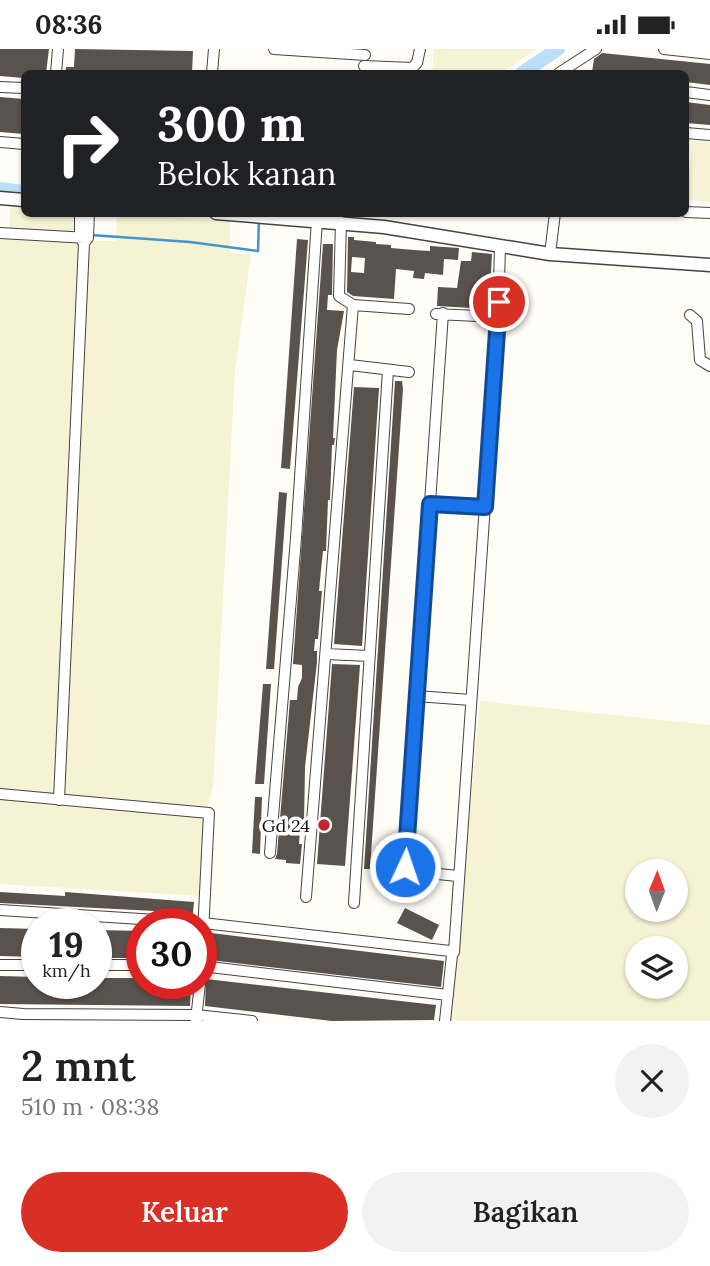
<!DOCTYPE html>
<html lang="id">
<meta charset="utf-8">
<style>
:root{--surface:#fff;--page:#f2f2f2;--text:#222;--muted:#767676;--accent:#d93025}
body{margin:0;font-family:Lora,serif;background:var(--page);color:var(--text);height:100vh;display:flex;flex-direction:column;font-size:26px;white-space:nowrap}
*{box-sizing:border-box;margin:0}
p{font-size:23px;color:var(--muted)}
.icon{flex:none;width:38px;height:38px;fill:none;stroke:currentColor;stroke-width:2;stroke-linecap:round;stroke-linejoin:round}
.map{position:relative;height:972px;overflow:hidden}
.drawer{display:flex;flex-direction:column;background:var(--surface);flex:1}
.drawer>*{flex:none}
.top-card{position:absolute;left:21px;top:21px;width:668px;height:147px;border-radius:10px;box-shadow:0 2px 5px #0004;background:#202124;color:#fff;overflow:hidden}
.needle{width:46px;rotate:1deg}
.tools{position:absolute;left:625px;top:810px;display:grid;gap:14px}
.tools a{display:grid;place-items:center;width:63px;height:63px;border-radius:50%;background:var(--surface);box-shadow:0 2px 5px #0004;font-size:35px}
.speed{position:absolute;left:21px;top:859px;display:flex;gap:14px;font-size:35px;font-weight:700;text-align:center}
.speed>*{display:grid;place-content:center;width:91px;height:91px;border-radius:50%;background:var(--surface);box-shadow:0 2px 5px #0004;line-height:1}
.speed small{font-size:18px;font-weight:400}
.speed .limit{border:10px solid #d22;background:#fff;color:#111}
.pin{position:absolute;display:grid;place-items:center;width:60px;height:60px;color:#fff;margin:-30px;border:4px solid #fff;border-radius:50%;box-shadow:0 2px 7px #0007}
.me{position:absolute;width:77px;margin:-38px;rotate:3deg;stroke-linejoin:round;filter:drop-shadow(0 0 5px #0008)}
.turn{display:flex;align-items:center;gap:24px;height:147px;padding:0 21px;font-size:32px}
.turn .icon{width:91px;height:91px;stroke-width:2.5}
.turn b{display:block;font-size:49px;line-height:60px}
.round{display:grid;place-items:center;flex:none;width:74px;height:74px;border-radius:37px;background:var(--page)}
.headline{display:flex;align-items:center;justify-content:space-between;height:119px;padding:0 21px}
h1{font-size:42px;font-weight:600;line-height:52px}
.button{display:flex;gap:14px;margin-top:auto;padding:14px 21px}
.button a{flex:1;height:80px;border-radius:42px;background:var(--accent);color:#fff;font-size:28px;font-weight:600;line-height:80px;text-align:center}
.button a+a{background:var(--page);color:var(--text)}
.status{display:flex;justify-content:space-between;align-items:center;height:49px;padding:0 35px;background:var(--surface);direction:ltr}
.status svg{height:19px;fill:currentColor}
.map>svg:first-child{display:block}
.farmland{fill:#f6f3d4;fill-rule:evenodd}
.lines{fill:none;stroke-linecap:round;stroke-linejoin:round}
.stream{stroke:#3f96cf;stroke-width:2.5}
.river{stroke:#b9e0f7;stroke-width:14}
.building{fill:#5a524d;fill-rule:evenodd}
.minor-casing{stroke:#444;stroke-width:12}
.tertiary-casing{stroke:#444;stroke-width:15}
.minor{stroke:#fff;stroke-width:10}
.tertiary{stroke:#fff;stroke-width:12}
.route-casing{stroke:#114b97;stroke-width:18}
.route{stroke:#1a73e8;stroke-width:12}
.poi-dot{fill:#c4262e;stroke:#fff;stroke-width:2.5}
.labels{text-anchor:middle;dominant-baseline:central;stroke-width:7;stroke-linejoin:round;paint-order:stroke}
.poi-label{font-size:18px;fill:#111;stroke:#fff;text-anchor:end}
</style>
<div class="status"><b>08:36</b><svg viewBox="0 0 49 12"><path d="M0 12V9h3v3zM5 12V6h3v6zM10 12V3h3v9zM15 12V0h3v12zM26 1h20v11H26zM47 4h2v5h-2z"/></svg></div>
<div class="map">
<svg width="710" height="972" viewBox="0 0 710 972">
<rect width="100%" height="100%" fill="#fffdf5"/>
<!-- farmland -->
<path class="farmland" d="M434 0H537L501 24H432Z
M693 91 710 93V153L686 151Z
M11 155 24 156V164L75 165 76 192H116L117 165 230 172V203L251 206 235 322 213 738 203 772 199 847 0 835V186L8 188Z
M480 652 710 676V972H450ZM637 822H676V861H637ZM637 900H676V938H637Z"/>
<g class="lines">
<!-- stream -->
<path class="stream" d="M91 186 190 193 258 202 259 170"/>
<!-- river -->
<path class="river" d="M522 24 558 0
M0 140 24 143"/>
</g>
<!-- building -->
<path class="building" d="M0 0H49L46 24H24V29L0 27Z
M75 0 193 2 192 24H65L66 18H74Z
M602 4 710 15V36L686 33V24L592 23 594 10Z
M0 48 24 50V85L0 83Z
M686 53 710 56V76L686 74Z
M348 188H354V191L376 193V195L391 196V199L414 201 430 202V197L459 199 458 211 444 210 443 226 425 224 424 230 413 229 414 222 396 220 394 250 353 247 347 243ZM352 208 365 209 364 224 351 223Z
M297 190 308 191 290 420 281 419Z
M323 195H333L332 246H328L327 261 344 262 337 301 333 389H335L334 396H332L330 451H328L326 502H323L321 521 319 542H322L318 590H315L314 602H317V613L305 718 304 774 302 783 300 782 299 795H302L300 815 286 814V811L275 810 277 805 290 651H297L298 638 302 629V616L293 615Z
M472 203 492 205 489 260 437 257 438 238 457 239 461 212H471Z
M395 332H402L403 340 370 820H364Z
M354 338 379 339 362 597 334 595Z
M279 443 287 444 274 620H266Z
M332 615 360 616 345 817 317 815Z
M263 635H271L264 735H255Z
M255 748H262L260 805 252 804Z
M0 843 65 847V843L194 853 193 864 0 854Z
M405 859 439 876 432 891 397 874Z
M0 879 37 880V908L0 907Z
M96 881 142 882V909H96Z
M211 884 444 912 441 938 210 911Z
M0 927 37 928V934H96V929H142V934H191L190 957 0 955Z
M206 930 436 956 434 971 332 972 205 957Z"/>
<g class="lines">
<defs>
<path id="minor" d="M274 0 365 6
M664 0 710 5
M364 17 412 19 417 14 420 0
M56 24 58 0
M212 24 214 0
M559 24 596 0
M0 38 24 39
M686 43 710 46
M686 84 710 86
M0 93 24 95
M686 163 710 164
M80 164V189L84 194
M341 173 339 247 353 256 409 260
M0 184 88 189
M550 205 555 164
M443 264 405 819 408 822 458 827
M436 265 498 268
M690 266 697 272 700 311 710 317
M350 316 409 323
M430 455 485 458
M326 605 369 607
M416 647 471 651
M0 745 209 764 201 924
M59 751 84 194 88 189 89 164
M270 804 296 489 317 171
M306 848 353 256
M354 854 388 321
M0 861 203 874 450 902 452 906 445 972
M452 903H454L498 268 500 198
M0 916H37
M96 916H142
M201 917 448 946
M0 963 23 965 196 966 252 972
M196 971 200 934"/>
<path id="tertiary" d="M0 149 24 151
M216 164 384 178 550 205 710 216"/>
</defs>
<!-- minor casing -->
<use href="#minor" class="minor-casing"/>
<!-- tertiary casing -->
<use href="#tertiary" class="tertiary-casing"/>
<!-- minor -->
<use href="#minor" class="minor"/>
<!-- tertiary -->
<use href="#tertiary" class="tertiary"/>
</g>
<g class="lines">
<defs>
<path id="route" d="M405 818 430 455 485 458 499 253"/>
</defs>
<!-- route casing -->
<use href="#route" class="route-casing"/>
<!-- route -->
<use href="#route" class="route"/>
</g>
<!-- markers -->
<circle class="poi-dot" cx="324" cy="776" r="7"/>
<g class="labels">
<!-- poi labels -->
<g class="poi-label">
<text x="310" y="776">Gd 24</text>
</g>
</g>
</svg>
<div class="tools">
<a><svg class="needle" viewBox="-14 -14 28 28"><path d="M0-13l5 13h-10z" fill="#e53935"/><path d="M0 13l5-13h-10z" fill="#767676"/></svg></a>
<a><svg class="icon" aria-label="layers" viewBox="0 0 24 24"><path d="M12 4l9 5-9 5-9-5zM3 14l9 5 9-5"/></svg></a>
</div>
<div class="speed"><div>19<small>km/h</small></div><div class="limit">30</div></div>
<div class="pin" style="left:499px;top:253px;background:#d93025"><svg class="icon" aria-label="arrive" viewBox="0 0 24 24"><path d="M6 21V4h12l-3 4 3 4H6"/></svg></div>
<svg class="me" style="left:405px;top:818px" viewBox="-20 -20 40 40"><circle r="17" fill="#1a73e8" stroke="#fff" stroke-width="3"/><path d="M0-11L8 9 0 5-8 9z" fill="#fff"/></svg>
<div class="top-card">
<div class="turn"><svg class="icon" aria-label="right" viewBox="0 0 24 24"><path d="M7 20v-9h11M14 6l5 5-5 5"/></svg><div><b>300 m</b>Belok kanan</div></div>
</div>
</div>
<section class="drawer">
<div class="headline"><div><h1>2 mnt</h1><p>510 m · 08:38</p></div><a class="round"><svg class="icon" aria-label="close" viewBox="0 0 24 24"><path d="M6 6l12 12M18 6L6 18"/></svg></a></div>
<div class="button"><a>Keluar</a><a>Bagikan</a></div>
</section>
